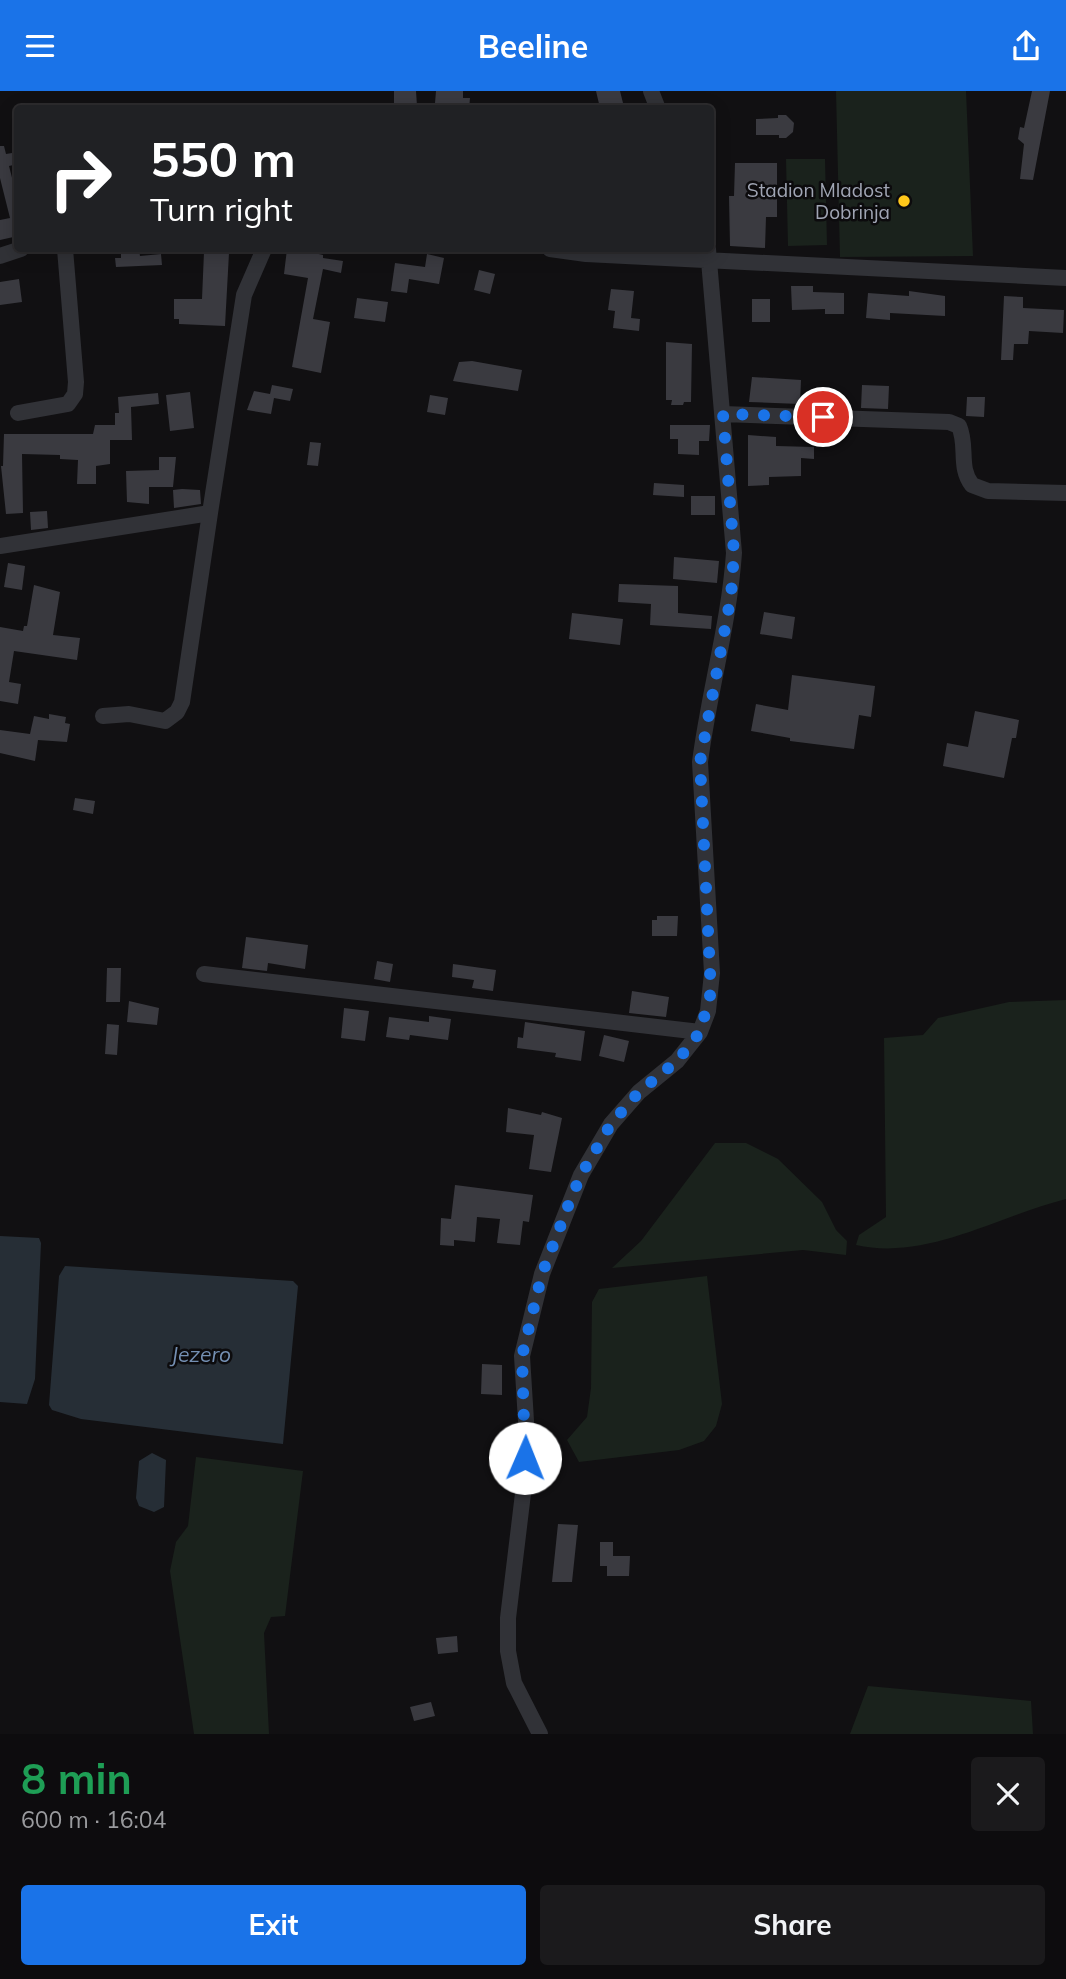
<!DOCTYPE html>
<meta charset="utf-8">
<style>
:root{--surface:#0d0c0e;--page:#1b1a1c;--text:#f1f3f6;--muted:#9a9b9e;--line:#2d2c2e;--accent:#1a73e8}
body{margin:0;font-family:Mulish,sans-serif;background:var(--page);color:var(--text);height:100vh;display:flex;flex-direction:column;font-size:26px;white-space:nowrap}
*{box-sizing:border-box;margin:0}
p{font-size:23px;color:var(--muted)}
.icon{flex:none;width:38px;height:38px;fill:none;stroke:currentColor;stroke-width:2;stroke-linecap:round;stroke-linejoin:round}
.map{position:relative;height:1643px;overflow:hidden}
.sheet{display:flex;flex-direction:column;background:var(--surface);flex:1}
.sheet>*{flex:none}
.hud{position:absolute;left:14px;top:14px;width:700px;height:147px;border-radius:7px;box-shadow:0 4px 18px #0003,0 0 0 2px var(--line);background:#202124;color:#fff;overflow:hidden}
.pin{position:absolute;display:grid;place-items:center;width:60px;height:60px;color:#fff;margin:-30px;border:4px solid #fff;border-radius:50%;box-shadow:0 2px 7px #0007}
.me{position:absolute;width:77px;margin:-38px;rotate:1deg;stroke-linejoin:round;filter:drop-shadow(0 0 5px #0008)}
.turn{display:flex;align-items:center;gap:24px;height:147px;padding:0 21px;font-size:32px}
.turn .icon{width:91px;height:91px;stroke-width:2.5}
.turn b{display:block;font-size:49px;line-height:60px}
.round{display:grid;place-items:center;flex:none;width:74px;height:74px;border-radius:7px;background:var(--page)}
.summary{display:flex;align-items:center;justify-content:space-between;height:119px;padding:0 21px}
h1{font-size:42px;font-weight:700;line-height:52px;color:#1e9e55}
.cta{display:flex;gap:14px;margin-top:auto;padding:14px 21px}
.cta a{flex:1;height:80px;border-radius:7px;background:var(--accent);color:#fff;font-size:28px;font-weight:700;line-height:80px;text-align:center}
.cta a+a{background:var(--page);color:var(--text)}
header{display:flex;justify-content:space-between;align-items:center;height:91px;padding:0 21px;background:var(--accent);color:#fff;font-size:32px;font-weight:700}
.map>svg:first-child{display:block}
.green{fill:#1a221c}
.water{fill:#262e36}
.building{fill:#3a3a40}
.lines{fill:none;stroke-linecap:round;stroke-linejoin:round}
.minor{stroke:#313237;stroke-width:16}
.route{stroke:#1a73e8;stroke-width:12;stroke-dasharray:0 21.6}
.poi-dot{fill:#ffc81b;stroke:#0c0b0d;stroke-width:2.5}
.labels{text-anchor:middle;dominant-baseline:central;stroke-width:5;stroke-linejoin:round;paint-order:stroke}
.poi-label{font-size:19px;fill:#a0a5b4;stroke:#0c0b0d;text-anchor:end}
.water-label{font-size:21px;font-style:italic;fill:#748fb2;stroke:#0c0b0d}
</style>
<header><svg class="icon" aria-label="menu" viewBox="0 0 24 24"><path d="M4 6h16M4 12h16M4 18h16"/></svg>Beeline<svg class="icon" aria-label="share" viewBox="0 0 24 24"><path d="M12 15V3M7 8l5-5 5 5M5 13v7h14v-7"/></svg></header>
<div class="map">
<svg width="1066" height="1643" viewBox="0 0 1066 1643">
<rect width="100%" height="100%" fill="#111012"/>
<!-- green -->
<path class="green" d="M836 0H966L973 165 840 166Z
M786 68H825L827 154 788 155Z
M1066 909V1108C998 1125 927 1170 856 1154L859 1144 886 1126 884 947 923 944 938 927 1009 911Z
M715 1052H746L778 1068 822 1111 836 1139 847 1150 846 1164 803 1159 612 1177 641 1150Z
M707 1185 722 1313 716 1335 704 1350 679 1359 579 1371 567 1349 587 1326 591 1297 592 1211 599 1198Z
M196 1366 303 1380 285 1525 271 1526 264 1542 269 1643H194L170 1480 176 1451 188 1435Z
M868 1595 1031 1610 1033 1643H850Z"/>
<!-- water -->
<path class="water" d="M0 1145 39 1147 41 1152 35 1288 27 1313 0 1311Z
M65 1175 293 1190 298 1195 283 1353 81 1328 52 1319 49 1314 59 1185Z
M152 1362 166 1369 164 1416 154 1421 139 1415 136 1407 139 1370Z"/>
<!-- building -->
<path class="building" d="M394 0H416L417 15H394Z
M436 0H463V7H470L469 18H453V13L435 12Z
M596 0H620L623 12 600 17Z
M1032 0H1050L1033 89 1020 88 1024 53 1018 48 1020 36 1024 37Z
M778 24H786L794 32 793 41 786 47H779V44H756V28L778 27Z
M0 55H4L6 63 18 61V73L9 75 18 110V145L0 149V129L10 127 0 87Z
M735 72H777V126H766L765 157 730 155 729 105H734Z
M121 158H139L140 165 161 163 162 174 116 176 115 167H121Z
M287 158H307L306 160 323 164V167L343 170 341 182 323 178 313 228 330 231 321 282 292 276 308 187 284 183Z
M204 161 229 162 225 235 179 233V228H174V208H202Z
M427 163 444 167 439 193 409 188 407 202 391 200 395 172 425 176Z
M479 179 495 183 490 203 474 199Z
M19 188 22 211 0 214V191Z
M791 195H813V201L844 202V223H825V218L792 219Z
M611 198 634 200 631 227 640 228 639 240 613 237 615 220 608 219Z
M909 200 945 205V225L890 222V229L866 227 868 202 909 205Z
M1004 205 1023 206V217L1064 219 1063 242 1029 240 1028 253H1014L1013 269H1001Z
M357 207 388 211 385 231 354 227Z
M752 208H770V231H752Z
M666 251 692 253 691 311H684L683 314H671L672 309H666Z
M472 270 522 279 518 300 453 290 459 271Z
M752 286 801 289 800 313 749 311Z
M272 294 293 298 290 310 274 307 271 323 247 319 254 300 270 303Z
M862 294 889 295 888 318 861 317Z
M190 301 194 337 170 340 166 304Z
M158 302 159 313 131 316 132 349H110V373L96 375V393H77L78 369 60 368V364L22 363 23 422 6 423 1 375H3L4 343H93L95 334H115V322H119L118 306Z
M430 304 448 307 445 324 427 321Z
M967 306H985L984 326 966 325Z
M670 334H710L709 350H699V364L678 363V348H670Z
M748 344 776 346V355L814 356V368L801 367V385L769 386V394L748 395Z
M310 351 321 352 318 375 307 374Z
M159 366H176L173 396H149V413L127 411 126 380 159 379Z
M654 392 684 394V406L653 404Z
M182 398 200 399 201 413 174 417 173 399Z
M691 405H715V424H691Z
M47 420 48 437 31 439 30 421Z
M674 466 719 470 717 492 673 488Z
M8 472 25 475 22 499 4 496Z
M619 493 678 495V522L712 525 711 538 650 534 651 513 618 511Z
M34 494 60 501 53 544 80 547 77 569 14 560 9 591 21 593 18 613 0 610V536L23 540 24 535H27Z
M764 521 795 526 792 548 760 543Z
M572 522 623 528 620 554 569 548Z
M792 584 875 595 871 626 859 624 854 658 790 650V647L751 640 756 613 788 619Z
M975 620 1019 629 1016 647H1012L1004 687 943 675 947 652 968 656Z
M49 623 66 626 65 632 70 633 67 651 38 649 35 670 0 662V639L30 643 34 625 49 628Z
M75 707 95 710 93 723 73 719Z
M657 825H678L677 845H652V829H657Z
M246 846 308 854 305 878 268 872 267 880 242 877Z
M377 870 393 873 390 891 374 888Z
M453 873 496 879 493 900 472 897 474 889 452 886Z
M107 877H121L120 911H106Z
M632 900 669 906 666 926 629 922Z
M129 910 159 917 157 934 127 931Z
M344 917 369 920 365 950 341 947Z
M429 925 451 928 448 949 410 944 409 949 386 946 389 926 429 931Z
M525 931 585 940 581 970 555 966 556 962 517 957 518 946 523 947Z
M107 933 119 934 117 964 105 963Z
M604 944 629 950 624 971 599 965Z
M508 1017 541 1024 542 1021 562 1027 551 1081 529 1078 534 1044 506 1041Z
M455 1094 533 1104 529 1131 523 1130 520 1154 497 1152 500 1128 477 1126 475 1151 454 1149V1155L440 1154 441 1127 451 1128Z
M482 1273 502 1274V1304L481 1303Z
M558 1433 578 1434 572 1491H552Z
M600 1451H613V1465H630L629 1485H607V1475H600Z
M457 1545 458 1561 438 1563 436 1547Z
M431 1611 435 1625 414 1630 410 1616Z"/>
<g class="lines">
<!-- minor -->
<path class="minor" d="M651 0 658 18
M550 158 586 163 1066 187
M0 165 21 158
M18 322 68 313 75 303 76 291 65 158
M723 323 949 331 959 335C968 355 958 376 972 394L988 400 1066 402
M0 455 210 422 244 204 264 158
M103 625 129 623 165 630 177 621 182 611 210 422
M204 883 700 941
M540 1643 514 1592 508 1560V1527L525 1386 526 1330 522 1265 542 1183 581 1084 611 1033 639 1001 677 970 700 941 708 920 712 882 700 671C709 601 729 533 734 462L708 158"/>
</g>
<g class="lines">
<!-- route -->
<path class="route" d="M525 1367 522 1265 542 1183 570 1110 581 1084 611 1033 639 1001 677 970 700 941 711 901 700 671 731 505 734 462 723 323 823 326"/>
</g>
<!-- markers -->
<circle class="poi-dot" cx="904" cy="110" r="7"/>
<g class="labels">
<!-- poi labels -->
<g class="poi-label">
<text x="890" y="99">Stadion Mladost<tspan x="890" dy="22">Dobrinja</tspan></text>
</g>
<!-- water labels -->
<g class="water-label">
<text x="201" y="1263">Jezero</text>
</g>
</g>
</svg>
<div class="pin" style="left:823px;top:326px;background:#d93025"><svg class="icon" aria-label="arrive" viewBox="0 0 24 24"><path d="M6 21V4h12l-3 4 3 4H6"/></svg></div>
<svg class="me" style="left:525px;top:1367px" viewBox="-20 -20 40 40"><circle r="19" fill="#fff"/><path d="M0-13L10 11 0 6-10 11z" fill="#1a73e8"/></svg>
<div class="hud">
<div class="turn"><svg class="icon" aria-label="right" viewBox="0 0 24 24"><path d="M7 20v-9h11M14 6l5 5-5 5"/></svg><div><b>550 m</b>Turn right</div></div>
</div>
</div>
<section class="sheet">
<div class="summary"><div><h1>8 min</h1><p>600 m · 16:04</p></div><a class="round"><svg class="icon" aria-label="close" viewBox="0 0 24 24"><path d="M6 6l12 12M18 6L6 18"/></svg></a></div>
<div class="cta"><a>Exit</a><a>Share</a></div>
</section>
